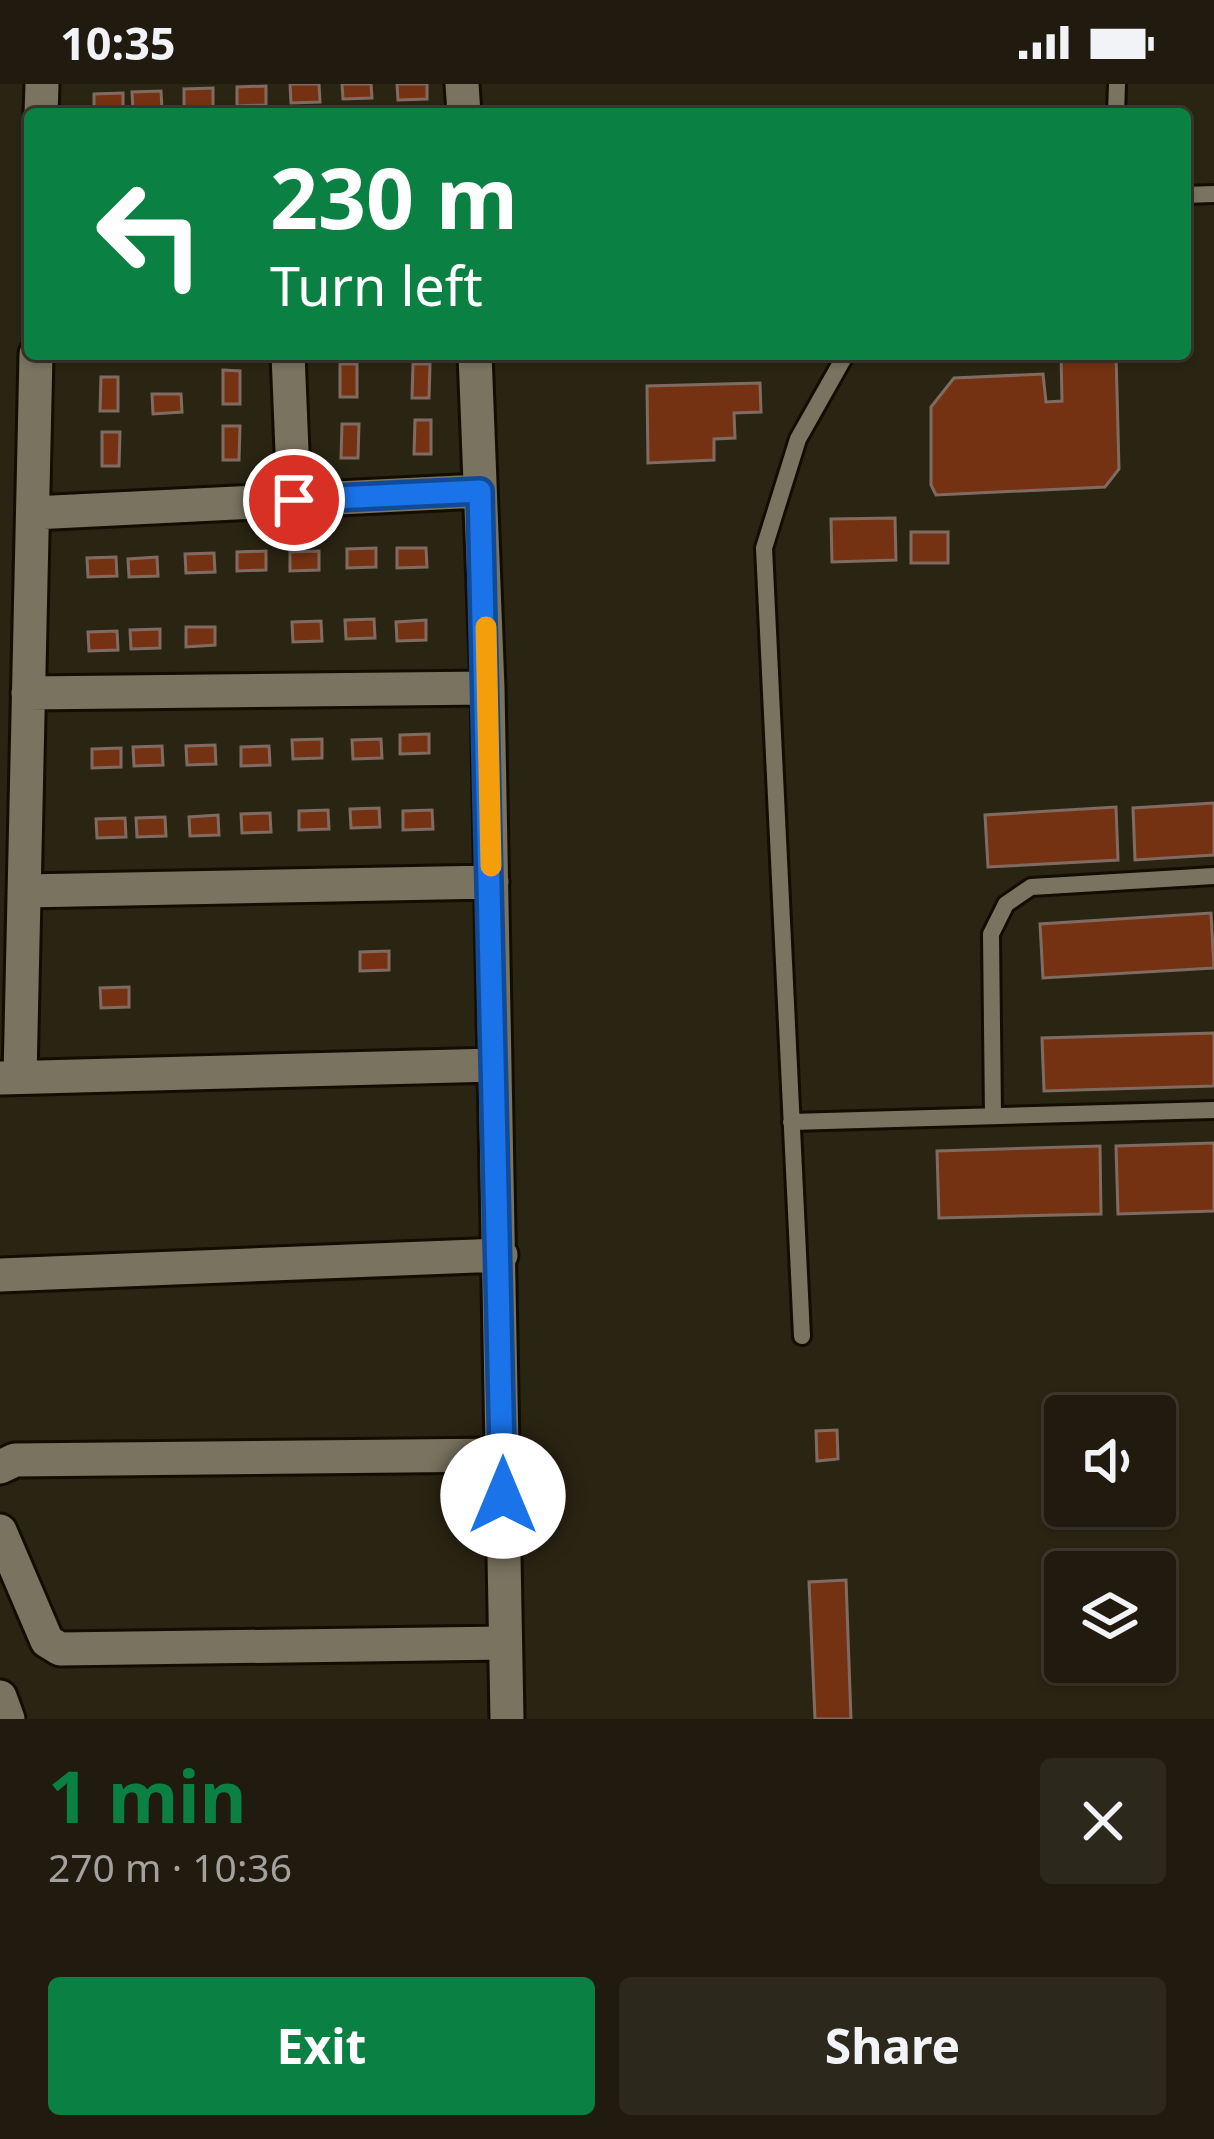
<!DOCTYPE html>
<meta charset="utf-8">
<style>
:root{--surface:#201b0e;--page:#2d281c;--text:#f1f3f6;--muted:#a2a19e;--line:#3d392e;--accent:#0b8043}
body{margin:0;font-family:"Noto Sans",sans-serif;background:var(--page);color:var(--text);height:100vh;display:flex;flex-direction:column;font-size:45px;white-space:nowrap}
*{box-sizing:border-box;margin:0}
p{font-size:39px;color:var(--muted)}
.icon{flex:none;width:66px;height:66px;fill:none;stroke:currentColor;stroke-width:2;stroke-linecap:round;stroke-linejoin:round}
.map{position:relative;height:1635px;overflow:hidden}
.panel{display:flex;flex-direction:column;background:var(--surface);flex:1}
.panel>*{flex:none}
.banner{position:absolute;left:24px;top:24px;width:1167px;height:252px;border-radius:12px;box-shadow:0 3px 9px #0004,0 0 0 3px var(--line);background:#0b8043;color:#fff;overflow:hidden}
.fabs{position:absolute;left:1044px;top:1311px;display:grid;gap:24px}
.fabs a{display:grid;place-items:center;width:132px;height:132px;border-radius:12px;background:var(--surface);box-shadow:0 3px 9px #0004,0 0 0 3px var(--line);font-size:60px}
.pin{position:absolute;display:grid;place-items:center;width:102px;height:102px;color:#fff;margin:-51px;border:6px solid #fff;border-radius:50%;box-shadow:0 3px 12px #0007}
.me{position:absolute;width:132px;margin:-66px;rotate:0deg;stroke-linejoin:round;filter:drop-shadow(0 0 9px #0008)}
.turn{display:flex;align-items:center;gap:42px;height:252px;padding:0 48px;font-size:54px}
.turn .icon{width:156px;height:156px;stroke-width:2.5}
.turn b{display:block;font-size:84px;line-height:102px}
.round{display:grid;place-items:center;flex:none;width:126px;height:126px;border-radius:12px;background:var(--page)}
.head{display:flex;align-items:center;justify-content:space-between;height:204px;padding:0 48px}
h1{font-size:72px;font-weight:700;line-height:90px;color:var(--accent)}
.primary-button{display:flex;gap:24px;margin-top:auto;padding:24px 48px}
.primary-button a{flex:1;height:138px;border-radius:12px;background:var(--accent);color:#fff;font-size:48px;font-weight:700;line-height:138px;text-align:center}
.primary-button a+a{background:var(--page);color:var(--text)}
.status{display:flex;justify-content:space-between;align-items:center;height:84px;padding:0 60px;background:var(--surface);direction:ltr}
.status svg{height:33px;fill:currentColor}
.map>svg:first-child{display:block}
.building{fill:#753212;stroke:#806b63;stroke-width:3}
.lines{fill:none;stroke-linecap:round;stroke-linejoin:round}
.service-casing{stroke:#130d01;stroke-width:22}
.minor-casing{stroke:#130d01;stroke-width:39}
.service{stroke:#7a7360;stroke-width:16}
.minor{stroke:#7a7360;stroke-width:33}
.route-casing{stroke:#114b97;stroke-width:30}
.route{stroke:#1a73e8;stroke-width:21}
.slow{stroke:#f59e0b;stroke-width:21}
</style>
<div class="status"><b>10:35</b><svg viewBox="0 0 49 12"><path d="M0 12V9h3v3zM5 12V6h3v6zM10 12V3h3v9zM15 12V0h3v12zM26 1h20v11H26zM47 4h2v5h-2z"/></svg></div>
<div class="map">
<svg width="1214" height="1635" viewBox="0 0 1214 1635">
<rect width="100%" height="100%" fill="#2a2413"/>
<!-- building -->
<path class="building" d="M290 0H319L320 18 291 19Z
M342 0H371L372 14 343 15Z
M397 0H427V15L398 16Z
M266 2V21L237 22V3Z
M213 4V23L184 24V5Z
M161 7 162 26 133 27 132 8Z
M123 9V28L94 29V10Z
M1061 270H1116L1119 385 1105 403 936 411 931 401V323L954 294 1043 290 1046 318 1062 317Z
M340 280H357V313H340Z
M413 280H430L429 314H412Z
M223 286 240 287V320H223Z
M101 293H118V327H100Z
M760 299 761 328 734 329 735 354 714 355V376L648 379 647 302Z
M152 310H181L182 328 153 330Z
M415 336H431V370H414Z
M342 340H359L358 374H341Z
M223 342H240L239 376H223Z
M102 348H120L119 382H102Z
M895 434 896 476 832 478 831 435Z
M911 448H948V479H911Z
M376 464V483L347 484V465Z
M397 464H426L427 483 397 484Z
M266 467V486L237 487V468Z
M319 467V486L290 487V468Z
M214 469 215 488 186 489 185 470Z
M116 473 117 492 88 493 87 474Z
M157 473 158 492 129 493 128 475Z
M374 535 375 554 346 555 345 536Z
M426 536V556L397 557 396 538Z
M321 537 322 557 293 558 292 538Z
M186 543H215V561L186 563Z
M160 545V564L131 565 130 546Z
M117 547 118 566 89 567 88 548Z
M429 650V669L400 670V651Z
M322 655V674L293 675 292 656Z
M381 655 382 674 353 675 352 656Z
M215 661 216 680 187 681 186 662Z
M162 662 163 681 134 682 133 663Z
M269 662 270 681 241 682V663Z
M121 664V683L92 684V665Z
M1214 719V771L1135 776 1133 724Z
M1116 723 1118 776 988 783 985 731Z
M379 724 380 743 351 744 350 725Z
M328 726 329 745 299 746V727Z
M432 726 433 745 403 746V727Z
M270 729 271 748 242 749 241 730Z
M218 731 219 751 190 752 189 733Z
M165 733 166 752 137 753 136 734Z
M125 734 126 753 97 754 96 735Z
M1211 829 1214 884 1043 894 1040 840Z
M389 867V886L360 887V868Z
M129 903V923L101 924 100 904Z
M1214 949V1002L1044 1007 1042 954Z
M1214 1059V1127L1118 1130 1116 1062Z
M1100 1062 1101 1130 939 1134 937 1067Z
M837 1346 838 1375 817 1377 816 1347Z
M846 1496 851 1635H815L809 1498Z"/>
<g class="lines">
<defs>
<path id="service" d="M1116 30 1117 0
M1185 111 1214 110
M993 1032 991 850 1006 820 1031 803 1214 792
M791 1038 1214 1026
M802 1252 764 464 798 355 846 270"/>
<path id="minor" d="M462 0 464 30
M41 30 42 0
M288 270 294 416
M475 270 488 604 507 1635
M33 429 480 407
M28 609 488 604
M24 807 492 798
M20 993 36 270
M2 994 495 981
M0 1191 501 1171
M0 1383 15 1376 503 1371
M0 1447 47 1557 60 1565 505 1559
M0 1613 8 1635"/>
</defs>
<!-- service casing -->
<use href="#service" class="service-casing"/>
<!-- minor casing -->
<use href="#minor" class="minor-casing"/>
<!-- service -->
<use href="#service" class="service"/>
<!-- minor -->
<use href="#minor" class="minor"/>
</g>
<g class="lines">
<defs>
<path id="route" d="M294 416 480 407 503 1412"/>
</defs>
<!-- route casing -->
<use href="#route" class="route-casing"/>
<!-- route -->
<use href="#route" class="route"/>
<!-- slow -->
<path class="slow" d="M486 543 491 782"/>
</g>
</svg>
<div class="fabs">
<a><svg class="icon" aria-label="sound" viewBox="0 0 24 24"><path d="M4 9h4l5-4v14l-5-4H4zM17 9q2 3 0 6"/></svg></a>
<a><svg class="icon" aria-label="layers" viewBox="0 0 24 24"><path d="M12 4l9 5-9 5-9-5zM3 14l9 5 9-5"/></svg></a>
</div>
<div class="pin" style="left:294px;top:416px;background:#d93025"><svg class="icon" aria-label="arrive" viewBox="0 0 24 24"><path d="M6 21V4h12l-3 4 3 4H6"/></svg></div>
<svg class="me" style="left:503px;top:1412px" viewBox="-20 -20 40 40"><circle r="19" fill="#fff"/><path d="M0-13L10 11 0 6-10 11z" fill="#1a73e8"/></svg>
<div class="banner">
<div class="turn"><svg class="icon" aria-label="left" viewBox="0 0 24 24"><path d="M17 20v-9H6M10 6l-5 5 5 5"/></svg><div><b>230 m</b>Turn left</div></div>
</div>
</div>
<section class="panel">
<div class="head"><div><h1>1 min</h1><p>270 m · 10:36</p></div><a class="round"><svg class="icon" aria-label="close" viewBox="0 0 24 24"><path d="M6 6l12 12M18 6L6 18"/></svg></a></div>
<div class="primary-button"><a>Exit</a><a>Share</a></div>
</section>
